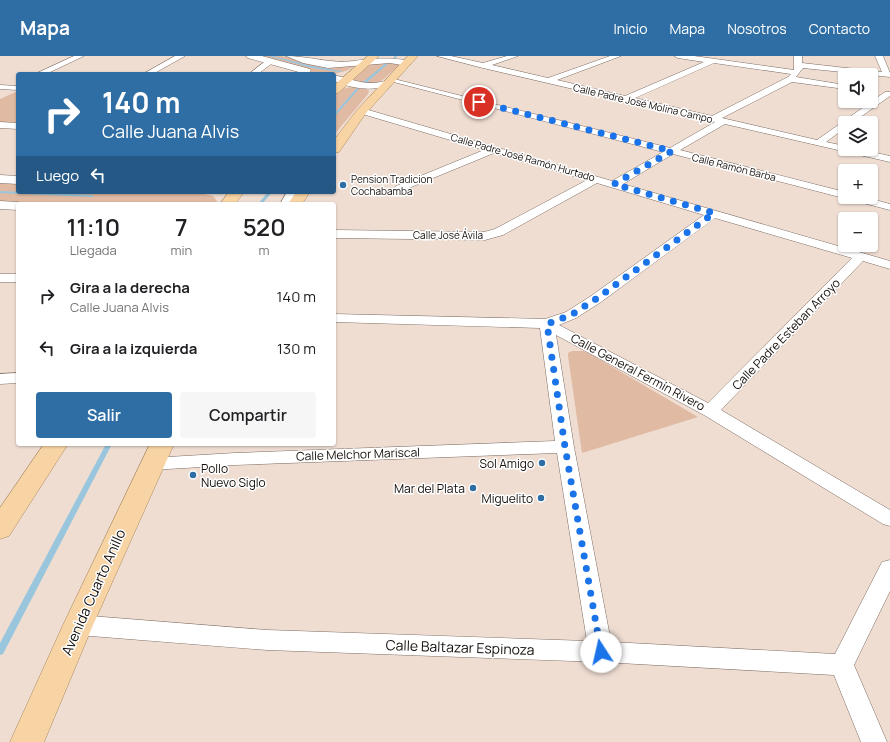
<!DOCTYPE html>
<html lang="es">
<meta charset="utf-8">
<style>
:root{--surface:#fff;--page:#f6f6f6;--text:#202124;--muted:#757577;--accent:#2f6ea5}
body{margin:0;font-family:Manrope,sans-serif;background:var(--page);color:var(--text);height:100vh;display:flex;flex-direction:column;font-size:15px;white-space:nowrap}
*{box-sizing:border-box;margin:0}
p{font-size:13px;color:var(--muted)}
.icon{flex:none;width:22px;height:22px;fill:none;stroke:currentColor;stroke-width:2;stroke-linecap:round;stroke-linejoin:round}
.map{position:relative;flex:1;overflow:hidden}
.sheet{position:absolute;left:16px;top:146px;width:320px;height:244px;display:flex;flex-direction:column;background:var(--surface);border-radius:4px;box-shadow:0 1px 3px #0004}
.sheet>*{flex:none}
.hud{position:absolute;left:16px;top:16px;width:320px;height:122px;border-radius:4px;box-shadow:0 1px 3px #0004;background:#2f6ea5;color:#fff;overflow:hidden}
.tools{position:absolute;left:838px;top:12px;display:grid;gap:8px}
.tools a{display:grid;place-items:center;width:40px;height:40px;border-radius:4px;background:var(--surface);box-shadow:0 1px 3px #0004;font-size:20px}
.pin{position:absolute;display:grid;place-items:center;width:34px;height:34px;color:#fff;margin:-17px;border:2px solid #fff;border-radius:50%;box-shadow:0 1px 4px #0007}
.me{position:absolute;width:44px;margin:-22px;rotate:350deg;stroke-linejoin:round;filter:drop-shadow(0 0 3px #0008)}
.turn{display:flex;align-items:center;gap:14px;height:84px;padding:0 20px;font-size:18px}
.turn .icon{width:52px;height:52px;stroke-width:2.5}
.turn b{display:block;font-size:28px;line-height:34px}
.then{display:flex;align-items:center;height:38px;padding:0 20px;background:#0003;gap:8px;font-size:15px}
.eta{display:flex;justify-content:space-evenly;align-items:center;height:68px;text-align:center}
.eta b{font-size:24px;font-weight:600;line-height:28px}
.action{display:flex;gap:8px;margin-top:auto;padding:8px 20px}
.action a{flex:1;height:46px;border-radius:4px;background:var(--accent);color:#fff;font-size:16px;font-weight:600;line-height:46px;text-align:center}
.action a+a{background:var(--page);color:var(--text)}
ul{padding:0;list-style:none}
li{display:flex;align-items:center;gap:12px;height:52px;padding:0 20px}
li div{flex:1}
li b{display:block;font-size:15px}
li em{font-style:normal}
header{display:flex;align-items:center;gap:24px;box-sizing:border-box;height:56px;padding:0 20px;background:var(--accent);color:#fff}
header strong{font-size:19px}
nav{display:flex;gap:22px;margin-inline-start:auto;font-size:14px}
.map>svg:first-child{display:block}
.green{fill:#e0baa3}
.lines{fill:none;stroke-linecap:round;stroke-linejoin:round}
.stream{fill:#9ac6dd;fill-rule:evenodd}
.minor-casing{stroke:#7d6c62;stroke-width:1}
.tertiary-casing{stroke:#7d6c62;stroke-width:1}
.trunk-casing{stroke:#a8885f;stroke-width:1}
.minor{fill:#fff;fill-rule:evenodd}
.tertiary{fill:#fff;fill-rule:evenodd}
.trunk{fill:#f8d4a4;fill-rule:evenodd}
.route{stroke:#1a73e8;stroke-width:7;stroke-dasharray:0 12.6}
.poi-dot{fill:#2f6ea5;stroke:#fff;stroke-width:1.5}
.labels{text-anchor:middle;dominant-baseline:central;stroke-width:3;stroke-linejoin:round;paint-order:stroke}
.far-street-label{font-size:10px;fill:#140e0a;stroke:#fff}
.far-poi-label{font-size:10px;fill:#140e0a;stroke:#fff;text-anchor:start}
.street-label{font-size:12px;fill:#140e0a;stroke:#fff}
.poi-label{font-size:12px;fill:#140e0a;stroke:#fff;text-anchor:end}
.near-street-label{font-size:14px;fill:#140e0a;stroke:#fff}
</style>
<header>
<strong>Mapa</strong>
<nav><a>Inicio</a><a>Mapa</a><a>Nosotros</a><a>Contacto</a></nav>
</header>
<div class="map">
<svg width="890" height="686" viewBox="0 0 890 686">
<rect width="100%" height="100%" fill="#efddd2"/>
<!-- green -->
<path class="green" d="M255 0H282L319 10H354C332 29 281 7 255 0Z
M384 5 400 8C379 27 381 31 352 25L353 22 372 6Z
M351 31 365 32 369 35 368 38 334 79V38L341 33Z
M18 35V68L0 67V43Z
M0 127 18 128V136H171L204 138 213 140 217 145 216 148H44L0 146Z
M572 295H584L592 299 698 361 582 397 568 300V297Z"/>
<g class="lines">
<!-- stream -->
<path class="stream" d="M269 0H273L312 10 342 15 341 16 312 12Z
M395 0H397L395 3H393Z
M388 5 390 6 364 29H362V27Z
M357 32 359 33 334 61V58Z
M0 135 92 139 94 140 92 141 0 137Z
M268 136H272L262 148H258Z
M106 388H112L3 598 0 599V587Z"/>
<defs>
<path id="minor" d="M74 0H84L46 18H35Z
M175 0H185L153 18H143Z
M437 0H451L483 7 507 0H518L492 9 548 22 610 0H621L557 24 625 40 704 6 678 2 674 0H694L794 14V0H802V7L882 16 875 0H883L890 17V21L803 12 796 21 845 29V33L792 26 722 62 817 84 885 36H890V40L852 67H845V72L826 86 845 90V93H859L890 100V106L725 68 680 94 845 136V141H864L890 148V154L673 98 623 128 890 205V213L863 205 721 354 890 454V470L883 468 704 359 556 279 574 391 611 586 835 598 882 506 890 504V535L854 609 887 686H861L834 619 601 606 267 594 78 579 70 576 66 569 70 562 78 559 267 574 587 585 557 397 235 409 151 414 144 412 142 408 144 404 151 402 235 397 555 385 540 272 334 266V258L545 263 566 256 591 240 704 159 597 127 503 179 485 184 334 182V174L484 176 495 173 587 124 494 97 404 134H396L394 132 396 130 484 94 359 57 358 55 362 52 365 53 612 125 663 96 386 24 390 22 670 92 715 66 483 12ZM714 7 791 18 788 21 712 60 635 42ZM715 162 852 202 708 347 559 269 576 262 601 246Z
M268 3 275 5 258 18H249Z
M0 29 18 30V34L0 33Z
M0 66 18 67V73L0 72Z
M0 218H18V226H0Z
M18 317V327L0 328V318Z"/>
<path id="tertiary" d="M246 0H262L310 13 311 15 306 18 248 2Z
M286 0C309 0 330 8 354 5 367 3 402 0 412 7L407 10 390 7 328 12 303 7Z
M334 19C355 24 364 30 386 25L391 28 390 30C369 35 354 33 334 25Z
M0 119 18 120V128L0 127Z
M287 136H301L294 148H280Z
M0 145 18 146 24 148H18V154L0 153Z"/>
<path id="trunk" d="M368 0H379L338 37 334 38V29Z
M408 0H418L366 57 339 96 334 97V84L358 53Z
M229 136H244L235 148H220Z
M296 136H310L302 148H288Z
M44 388H68L9 480 0 483V452Z
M150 388H174L93 569 44 686H10L63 569Z"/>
</defs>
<!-- minor casing -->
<use href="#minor" class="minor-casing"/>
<!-- tertiary casing -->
<use href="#tertiary" class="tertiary-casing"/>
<!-- trunk casing -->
<use href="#trunk" class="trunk-casing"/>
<!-- minor -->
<use href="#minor" class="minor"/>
<!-- tertiary -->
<use href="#tertiary" class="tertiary"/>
<!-- trunk -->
<use href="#trunk" class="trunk"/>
</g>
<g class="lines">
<!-- route -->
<path class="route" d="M479 46 672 95 614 128 714 157 596 243 571 259 547 268 565 391 601 596"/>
</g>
<!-- markers -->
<g class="poi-dot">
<circle cx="343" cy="129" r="4"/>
<circle cx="542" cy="407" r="4"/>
<circle cx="193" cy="419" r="4"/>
<circle cx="473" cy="432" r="4"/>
<circle cx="541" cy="442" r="4"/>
</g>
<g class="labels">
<!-- far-street labels -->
<g class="far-street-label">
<text transform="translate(643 47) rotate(13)">Calle Padre José Molina Campo</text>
<text transform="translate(523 101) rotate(16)">Calle Padre José Ramón Hurtado</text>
<text transform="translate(734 111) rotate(14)">Calle Ramón Barba</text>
<text x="448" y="179">Calle José Ávila</text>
</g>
<!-- far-poi labels -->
<g class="far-poi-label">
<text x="351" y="123">Pension Tradicion<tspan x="351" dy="12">Cochabamba</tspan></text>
</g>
<!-- street labels -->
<g class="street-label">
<text transform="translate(786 278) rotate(-46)">Calle Padre Esteban Arroyo</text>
<text transform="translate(638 316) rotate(28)">Calle General Fermín Rivero</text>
<text transform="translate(358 398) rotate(-2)">Calle Melchor Mariscal</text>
</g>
<!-- poi labels -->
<g class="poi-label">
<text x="534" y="407">Sol Amigo</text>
<text x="201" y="412" text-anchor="start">Pollo<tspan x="201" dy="14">Nuevo Siglo</tspan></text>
<text x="465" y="432">Mar del Plata</text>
<text x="533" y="442">Miguelito</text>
</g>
<!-- near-street labels -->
<g class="near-street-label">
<text transform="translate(93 536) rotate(-66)">Avenida Cuarto Anillo</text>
<text transform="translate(460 591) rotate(2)">Calle Baltazar Espinoza</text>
</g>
</g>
</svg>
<div class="tools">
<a><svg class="icon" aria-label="sound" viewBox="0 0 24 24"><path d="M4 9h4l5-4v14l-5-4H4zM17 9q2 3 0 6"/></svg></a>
<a><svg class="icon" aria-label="layers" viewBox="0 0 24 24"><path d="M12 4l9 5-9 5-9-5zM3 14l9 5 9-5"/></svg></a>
<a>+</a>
<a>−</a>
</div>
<div class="pin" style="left:479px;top:46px;background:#d93025"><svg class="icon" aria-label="arrive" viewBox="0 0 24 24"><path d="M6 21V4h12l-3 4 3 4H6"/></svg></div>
<svg class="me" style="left:601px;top:596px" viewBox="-20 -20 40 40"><circle r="19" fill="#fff"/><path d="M0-13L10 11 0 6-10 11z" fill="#1a73e8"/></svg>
<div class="hud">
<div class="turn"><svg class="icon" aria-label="right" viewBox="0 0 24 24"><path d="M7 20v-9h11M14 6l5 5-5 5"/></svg><div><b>140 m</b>Calle Juana Alvis</div></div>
<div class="then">Luego<svg class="icon" aria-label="left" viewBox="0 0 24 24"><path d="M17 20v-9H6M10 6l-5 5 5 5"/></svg></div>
</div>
<section class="sheet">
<div class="eta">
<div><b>11:10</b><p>Llegada</p></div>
<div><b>7</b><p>min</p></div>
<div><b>520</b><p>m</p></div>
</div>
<ul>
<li><svg class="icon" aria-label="right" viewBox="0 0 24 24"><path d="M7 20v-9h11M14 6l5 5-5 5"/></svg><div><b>Gira a la derecha</b><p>Calle Juana Alvis</p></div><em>140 m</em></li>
<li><svg class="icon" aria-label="left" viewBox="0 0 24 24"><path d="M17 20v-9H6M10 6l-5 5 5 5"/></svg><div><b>Gira a la izquierda</b></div><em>130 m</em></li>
</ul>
<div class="action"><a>Salir</a><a>Compartir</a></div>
</section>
</div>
